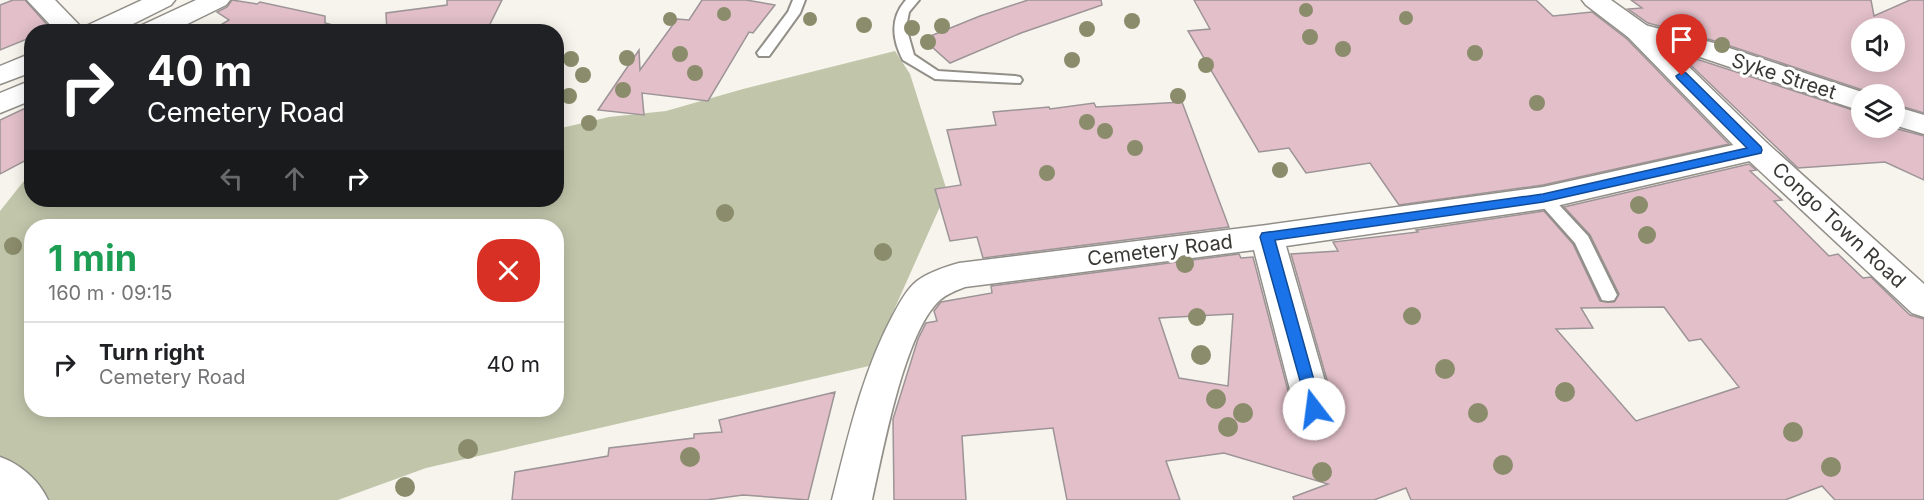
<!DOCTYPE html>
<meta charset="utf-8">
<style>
:root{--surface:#fff;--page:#f2f2f2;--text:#202124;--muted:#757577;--line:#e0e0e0}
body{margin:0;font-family:Inter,sans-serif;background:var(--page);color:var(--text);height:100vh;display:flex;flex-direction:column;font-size:22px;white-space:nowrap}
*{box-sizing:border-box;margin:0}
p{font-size:20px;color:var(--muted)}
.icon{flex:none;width:33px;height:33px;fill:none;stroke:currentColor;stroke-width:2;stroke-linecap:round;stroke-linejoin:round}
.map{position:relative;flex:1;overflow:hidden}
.details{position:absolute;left:24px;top:219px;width:540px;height:198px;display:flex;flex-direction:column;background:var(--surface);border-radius:24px;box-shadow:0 3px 15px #0003}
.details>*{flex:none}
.top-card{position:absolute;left:24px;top:24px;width:540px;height:183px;border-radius:24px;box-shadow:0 3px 15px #0003;background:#202124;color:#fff;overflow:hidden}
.controls{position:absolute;left:1851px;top:18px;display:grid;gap:12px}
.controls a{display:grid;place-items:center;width:54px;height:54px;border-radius:50%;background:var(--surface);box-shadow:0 3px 15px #0003;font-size:30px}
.pin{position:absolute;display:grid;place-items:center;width:51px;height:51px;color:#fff;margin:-62px -26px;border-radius:50% 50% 50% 0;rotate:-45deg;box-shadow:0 0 6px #0007}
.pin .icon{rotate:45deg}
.me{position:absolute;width:66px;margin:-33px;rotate:345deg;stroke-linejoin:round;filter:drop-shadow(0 0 4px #0008)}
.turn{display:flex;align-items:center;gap:21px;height:126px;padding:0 24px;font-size:27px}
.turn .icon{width:78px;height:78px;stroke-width:2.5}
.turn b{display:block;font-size:42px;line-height:51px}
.lanes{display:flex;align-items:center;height:57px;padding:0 24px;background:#0003;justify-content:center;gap:30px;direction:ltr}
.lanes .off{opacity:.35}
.round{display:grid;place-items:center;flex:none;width:63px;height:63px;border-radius:24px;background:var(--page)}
.headline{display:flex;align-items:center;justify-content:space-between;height:102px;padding:0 24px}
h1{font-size:36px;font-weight:700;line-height:45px;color:#1e9e55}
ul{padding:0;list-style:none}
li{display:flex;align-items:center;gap:18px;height:84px;padding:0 24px;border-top:2px solid var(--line)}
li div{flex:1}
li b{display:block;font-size:22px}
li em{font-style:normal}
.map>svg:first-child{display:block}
.green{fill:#c1c6ab;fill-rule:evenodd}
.building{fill:#e2bfc9;stroke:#9d9497;stroke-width:1.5;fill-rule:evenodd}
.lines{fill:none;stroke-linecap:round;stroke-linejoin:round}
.lane-casing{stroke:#928f89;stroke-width:4}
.street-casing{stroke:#928f89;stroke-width:3}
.secondary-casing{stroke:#928f89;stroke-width:3}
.lane{fill:#fff;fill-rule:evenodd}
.street{fill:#fff;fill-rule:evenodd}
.secondary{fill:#fff;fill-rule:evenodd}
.tree{fill:#8a8c6b}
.route{fill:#1a73e8;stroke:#114b97;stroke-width:1.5}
.labels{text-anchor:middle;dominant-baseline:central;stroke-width:6;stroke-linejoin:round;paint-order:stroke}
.street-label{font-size:20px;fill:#393835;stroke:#fff}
</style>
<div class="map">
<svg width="1924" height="500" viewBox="0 0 1924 500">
<rect width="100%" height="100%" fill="#f7f4ed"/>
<!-- green -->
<path class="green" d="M895 51 910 74 947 191 869 366 426 468 338 500H39L0 465V211L31 172 32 200H556L557 129 609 117 666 111 743 89ZM32 226H556V410H32Z"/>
<!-- building -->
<path class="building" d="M13 0H25L51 29 32 32V37L0 50V5Z
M232 0 257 4 260 2 325 16V23L333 25 332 32H209L229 20 217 12 227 7Z
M447 0H502L486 32H387L386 13 447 5Z
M702 0H746L775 5 753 33 749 32 708 101 642 93 644 115 598 110 639 50 640 70 677 19 689 20Z
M1028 0H1101L1102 5 1021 33 950 63 923 39 980 16Z
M1194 0H1536L1553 16 1592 12 1627 39 1729 144 1543 185 1399 205 1370 163 1306 173 1289 148 1259 152 1188 31 1210 29Z
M1631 0H1871L1874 16 1910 0H1924V113L1894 104V94H1870L1869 92 1715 41 1648 23 1628 9 1642 8ZM1862 28H1894V62H1862Z
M1678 53 1862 113V128H1894L1924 136V180L1885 162 1798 168Z
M1182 102 1229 227 983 258 977 237 950 241 935 189 961 185 947 130 996 125 993 112 1049 107 1050 109 1094 103 1096 107Z
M32 105V157L0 174V120Z
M1749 164 1756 170 1750 171 1782 200 1774 201 1829 256 1838 254 1863 278 1871 277 1910 315 1924 319V500H1835L1822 486 1785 500H1411L1406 488 1374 500H1294L1293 497 1328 484 1224 453 1166 461 1180 500H1067L1053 428 962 436 966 500H894L893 419 918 339 926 323 937 321 934 311 941 302 992 293 991 286 1239 254 1241 258 1253 257 1293 410 1300 422 1315 427 1329 421 1335 408 1291 254 1338 251 1333 242 1418 232 1416 230 1544 211 1573 244 1600 301 1614 302 1619 294 1590 235 1564 207ZM1664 307 1689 341 1701 339 1739 387 1636 421 1556 329 1593 328 1581 308ZM1233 314 1228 386 1179 378 1159 318Z
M835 392 808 500 743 495 706 500H512L515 472 608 456 609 448 694 438V434L722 432 719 420Z"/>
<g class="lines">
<defs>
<path id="lane" d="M793 0H805L800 13 769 56H759L757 53 788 12Z
M906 0H919L909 12 906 27 914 55 938 71 1015 76 1020 77 1022 80 1020 83 935 79 903 60C892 39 890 18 906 0Z
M1543 193 1549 194 1588 236 1617 295 1614 300 1608 301 1602 300 1575 243 1535 198 1537 194Z"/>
<path id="street" d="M27 0H55L86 32H57Z
M1637 23 1714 43 1868 94H1862V111L1852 108 1694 55 1628 37 1624 31 1628 25Z
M1894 106 1924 115V134L1894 125Z
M1756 140 1767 143 1771 150 1767 157 1543 209 1286 246 1333 409 1327 420 1314 425 1301 420 1295 409 1254 250 965 287C957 290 947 294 940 300 904 332 883 452 872 500H832C848 437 862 373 893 315 899 304 906 290 917 281 929 272 945 267 959 263L1267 225 1543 187Z
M0 457C20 464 39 480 48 500H0Z"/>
<path id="secondary" d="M142 0H175L171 5 117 32H82L86 26Z
M196 0H230L226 5 171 32H136L140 26Z
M1582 0H1611L1646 25 1767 143 1924 284V317L1912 313 1745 157 1628 37 1586 5Z
M32 53V72L0 84V66Z
M32 80V100L0 113V93Z"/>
</defs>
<!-- lane casing -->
<use href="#lane" class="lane-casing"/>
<!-- street casing -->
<use href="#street" class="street-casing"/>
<!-- secondary casing -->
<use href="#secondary" class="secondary-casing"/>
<!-- lane -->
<use href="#lane" class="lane"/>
<!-- street -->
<use href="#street" class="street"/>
<!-- secondary -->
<use href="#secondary" class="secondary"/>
</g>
<!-- trees -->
<g class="tree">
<circle cx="1306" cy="10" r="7"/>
<circle cx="724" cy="14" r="7"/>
<circle cx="1406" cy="18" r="7"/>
<circle cx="670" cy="19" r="7"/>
<circle cx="810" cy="19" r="7"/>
<circle cx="1132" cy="21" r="8"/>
<circle cx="864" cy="25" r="8"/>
<circle cx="942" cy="26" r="8"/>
<circle cx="912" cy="28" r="8"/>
<circle cx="1087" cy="29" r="8"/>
<circle cx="1310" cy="37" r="8"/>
<circle cx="928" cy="42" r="8"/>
<circle cx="1722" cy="45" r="8"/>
<circle cx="1343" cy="49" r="8"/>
<circle cx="1475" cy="53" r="8"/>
<circle cx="680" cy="54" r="8"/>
<circle cx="627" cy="58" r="8"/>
<circle cx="571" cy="59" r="8"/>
<circle cx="1072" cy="60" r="8"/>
<circle cx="1206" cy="65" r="8"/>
<circle cx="695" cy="73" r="8"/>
<circle cx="583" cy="75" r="8"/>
<circle cx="623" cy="90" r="8"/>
<circle cx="569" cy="96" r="8"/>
<circle cx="1178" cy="96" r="8"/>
<circle cx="1537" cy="103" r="8"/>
<circle cx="1087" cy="122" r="8"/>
<circle cx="589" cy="123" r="8"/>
<circle cx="1105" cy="131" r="8"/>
<circle cx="1135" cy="148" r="8"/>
<circle cx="1280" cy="170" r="8"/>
<circle cx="1047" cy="173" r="8"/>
<circle cx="1639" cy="205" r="9"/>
<circle cx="725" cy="213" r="9"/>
<circle cx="1647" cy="235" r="9"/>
<circle cx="13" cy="246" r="9"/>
<circle cx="883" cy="252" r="9"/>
<circle cx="1185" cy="264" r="9"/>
<circle cx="1412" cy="316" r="9"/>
<circle cx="1197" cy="317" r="9"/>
<circle cx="1201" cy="355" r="10"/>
<circle cx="1445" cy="369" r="10"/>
<circle cx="1565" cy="392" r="10"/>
<circle cx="1216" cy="399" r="10"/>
<circle cx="1243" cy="413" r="10"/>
<circle cx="1478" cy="413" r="10"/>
<circle cx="1228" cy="427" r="10"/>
<circle cx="1793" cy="432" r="10"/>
<circle cx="468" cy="449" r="10"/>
<circle cx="690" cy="457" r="10"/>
<circle cx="1503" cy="465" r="10"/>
<circle cx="1831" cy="467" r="10"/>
<circle cx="1322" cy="472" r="10"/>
<circle cx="405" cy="487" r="10"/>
</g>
<!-- route -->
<path class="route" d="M1682 72 1686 73 1761 147 1762 150 1761 153 1543 202 1275 240 1322 409 1320 413 1314 415 1309 413 1260 237 1262 233 1543 194 1747 148 1677 78 1676 76Z"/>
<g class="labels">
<!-- street labels -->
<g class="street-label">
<text transform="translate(1784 76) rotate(18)">Syke Street</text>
<text transform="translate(1839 225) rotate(43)">Congo Town Road</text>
<text transform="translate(1160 250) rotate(-7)">Cemetery Road</text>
</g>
</g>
</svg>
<div class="controls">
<a><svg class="icon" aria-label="sound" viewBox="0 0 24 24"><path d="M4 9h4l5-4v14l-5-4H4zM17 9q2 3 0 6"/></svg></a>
<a><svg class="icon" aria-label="layers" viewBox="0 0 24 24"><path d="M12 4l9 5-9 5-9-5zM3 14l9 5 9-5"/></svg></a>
</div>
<div class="pin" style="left:1682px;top:76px;background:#d93025"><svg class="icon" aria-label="arrive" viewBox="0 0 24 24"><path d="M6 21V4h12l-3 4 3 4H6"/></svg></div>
<svg class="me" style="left:1314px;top:409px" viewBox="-20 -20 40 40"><circle r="19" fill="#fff"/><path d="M0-13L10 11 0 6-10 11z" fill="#1a73e8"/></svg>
<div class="top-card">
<div class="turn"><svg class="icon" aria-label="right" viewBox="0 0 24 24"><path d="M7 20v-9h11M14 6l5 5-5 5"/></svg><div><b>40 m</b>Cemetery Road</div></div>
<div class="lanes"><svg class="icon off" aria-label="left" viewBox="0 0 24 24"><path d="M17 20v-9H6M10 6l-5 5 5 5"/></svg><svg class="icon off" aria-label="ahead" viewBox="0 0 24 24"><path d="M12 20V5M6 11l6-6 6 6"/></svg><svg class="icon" aria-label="right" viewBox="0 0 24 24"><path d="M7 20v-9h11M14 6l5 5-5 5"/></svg></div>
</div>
<section class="details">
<div class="headline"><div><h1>1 min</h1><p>160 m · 09:15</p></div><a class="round" style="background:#d93025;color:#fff"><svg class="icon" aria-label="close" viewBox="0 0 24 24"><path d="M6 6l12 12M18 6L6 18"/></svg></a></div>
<ul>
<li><svg class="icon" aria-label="right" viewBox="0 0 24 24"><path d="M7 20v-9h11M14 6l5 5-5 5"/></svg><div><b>Turn right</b><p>Cemetery Road</p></div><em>40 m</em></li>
</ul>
</section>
</div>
